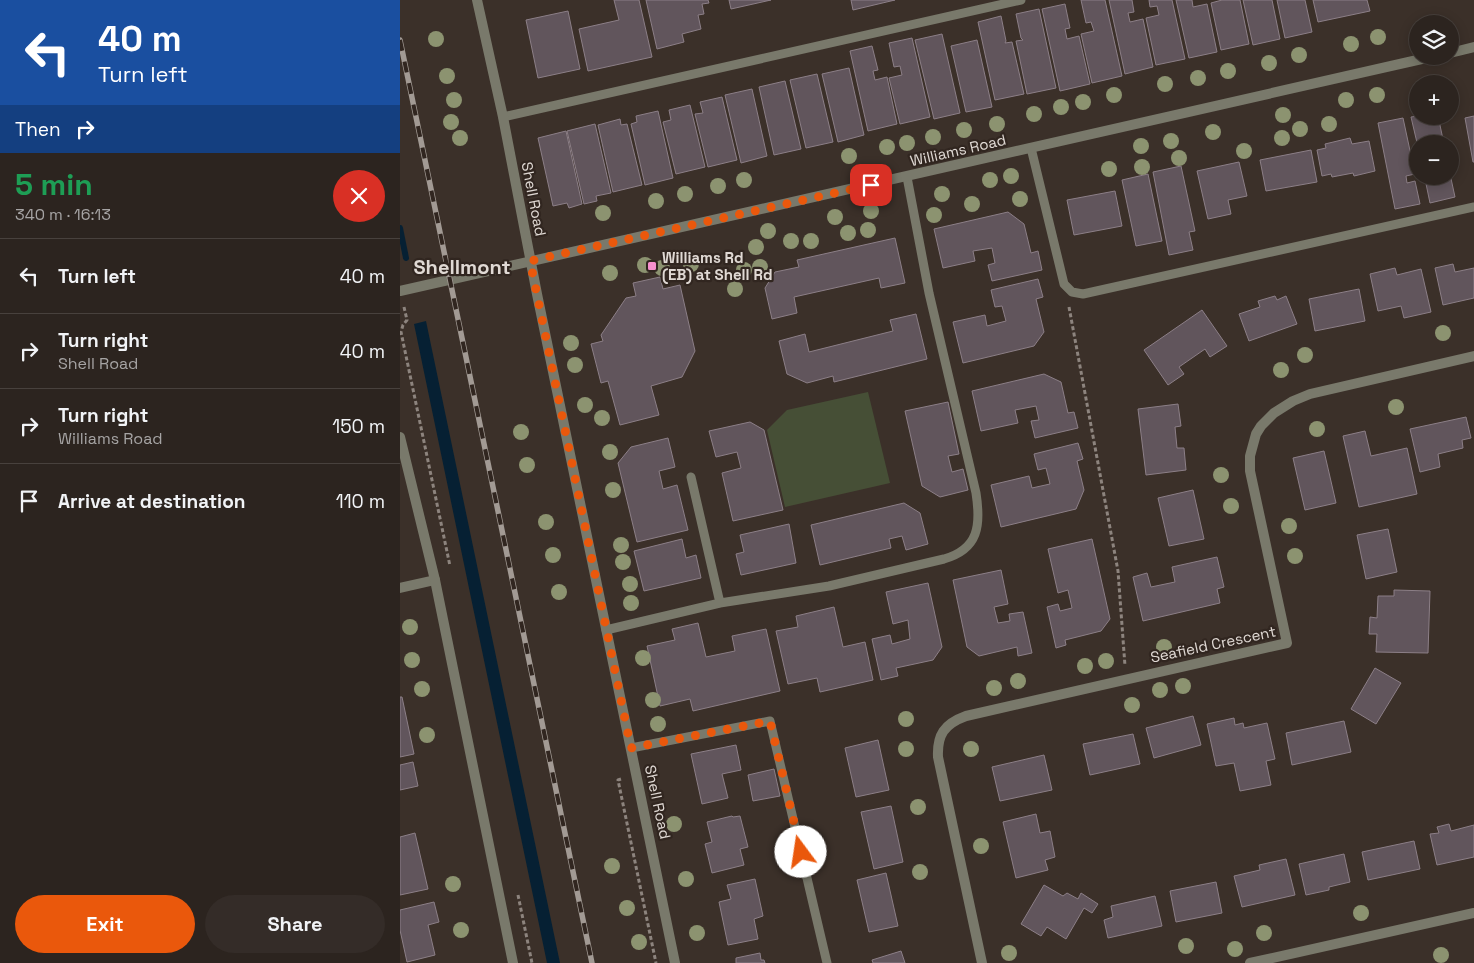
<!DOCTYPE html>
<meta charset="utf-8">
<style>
:root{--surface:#2c241f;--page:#342c28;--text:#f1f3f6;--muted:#a6a4a4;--line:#48413d;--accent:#ea580c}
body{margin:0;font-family:"Space Grotesk",sans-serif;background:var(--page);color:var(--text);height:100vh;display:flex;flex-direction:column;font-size:19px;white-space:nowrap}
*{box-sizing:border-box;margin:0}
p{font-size:16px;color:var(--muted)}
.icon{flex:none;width:28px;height:28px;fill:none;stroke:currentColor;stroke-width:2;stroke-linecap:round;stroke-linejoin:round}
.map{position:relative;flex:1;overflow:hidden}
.drawer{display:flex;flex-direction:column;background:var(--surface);width:400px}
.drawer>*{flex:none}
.banner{background:#1a4fa0;color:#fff;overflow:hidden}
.buttons{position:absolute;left:1009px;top:15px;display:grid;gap:10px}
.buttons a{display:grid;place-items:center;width:50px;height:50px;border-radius:50%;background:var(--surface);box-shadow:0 2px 12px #0003,0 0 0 1px var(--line);font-size:25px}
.pin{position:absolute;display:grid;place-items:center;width:42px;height:42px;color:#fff;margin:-21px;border-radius:10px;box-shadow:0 2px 8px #0006}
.me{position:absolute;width:55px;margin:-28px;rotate:346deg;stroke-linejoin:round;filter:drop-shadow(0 0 4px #0008)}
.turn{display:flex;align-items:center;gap:18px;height:105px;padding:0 15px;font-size:22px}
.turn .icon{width:65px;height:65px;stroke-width:2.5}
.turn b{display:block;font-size:35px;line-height:42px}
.then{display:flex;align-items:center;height:48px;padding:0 15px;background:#0003;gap:10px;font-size:19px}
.round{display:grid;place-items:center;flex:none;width:52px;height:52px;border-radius:26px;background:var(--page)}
.overview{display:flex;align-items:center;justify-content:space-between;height:85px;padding:0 15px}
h1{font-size:30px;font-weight:700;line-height:38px;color:#1e9e55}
.button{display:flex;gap:10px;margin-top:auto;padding:10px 15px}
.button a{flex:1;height:58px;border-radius:30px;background:var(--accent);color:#fff;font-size:20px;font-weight:700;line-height:58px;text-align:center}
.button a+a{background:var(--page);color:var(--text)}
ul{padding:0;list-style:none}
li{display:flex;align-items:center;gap:15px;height:75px;padding:0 15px;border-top:1px solid var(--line)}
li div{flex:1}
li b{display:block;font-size:19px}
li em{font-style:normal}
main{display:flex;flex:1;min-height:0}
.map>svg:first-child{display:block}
.green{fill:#464f36}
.water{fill:#062033}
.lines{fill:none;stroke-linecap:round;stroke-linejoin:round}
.stream{stroke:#062033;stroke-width:6}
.building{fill:#61555c;stroke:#8c7f87}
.path{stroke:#8d847e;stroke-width:3;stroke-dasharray:4 2.5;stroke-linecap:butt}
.service{stroke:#79796b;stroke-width:9}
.minor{stroke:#79796b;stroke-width:10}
.tertiary{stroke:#79796b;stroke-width:10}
.rail-casing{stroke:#a29a94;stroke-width:5.5}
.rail{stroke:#312620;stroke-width:4;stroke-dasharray:11;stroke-linecap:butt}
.tree{fill:#8c9370}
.route{stroke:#ea580c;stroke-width:9;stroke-dasharray:0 16.2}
.poi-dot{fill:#f790ce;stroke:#312620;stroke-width:2}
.labels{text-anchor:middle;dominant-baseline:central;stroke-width:4.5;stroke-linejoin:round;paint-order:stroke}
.street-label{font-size:15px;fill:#e0d9d4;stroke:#312620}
.poi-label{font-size:15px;font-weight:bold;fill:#e0d9d4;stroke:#312620;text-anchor:start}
.district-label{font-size:20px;font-weight:bold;fill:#e0d9d4;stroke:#312620}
</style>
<main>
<section class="drawer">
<div class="banner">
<div class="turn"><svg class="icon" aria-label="left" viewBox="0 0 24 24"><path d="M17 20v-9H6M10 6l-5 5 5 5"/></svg><div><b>40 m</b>Turn left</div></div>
<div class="then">Then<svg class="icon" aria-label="right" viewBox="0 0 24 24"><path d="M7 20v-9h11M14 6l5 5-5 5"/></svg></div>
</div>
<div class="overview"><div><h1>5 min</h1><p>340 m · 16:13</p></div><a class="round" style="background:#d93025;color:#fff"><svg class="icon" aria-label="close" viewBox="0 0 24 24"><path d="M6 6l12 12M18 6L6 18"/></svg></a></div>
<ul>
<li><svg class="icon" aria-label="left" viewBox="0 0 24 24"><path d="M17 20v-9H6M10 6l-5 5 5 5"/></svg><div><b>Turn left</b></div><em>40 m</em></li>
<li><svg class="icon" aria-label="right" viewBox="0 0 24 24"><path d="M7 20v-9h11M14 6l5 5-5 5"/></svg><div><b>Turn right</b><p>Shell Road</p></div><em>40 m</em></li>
<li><svg class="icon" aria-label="right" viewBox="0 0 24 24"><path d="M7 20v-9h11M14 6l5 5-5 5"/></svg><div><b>Turn right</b><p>Williams Road</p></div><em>150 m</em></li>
<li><svg class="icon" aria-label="arrive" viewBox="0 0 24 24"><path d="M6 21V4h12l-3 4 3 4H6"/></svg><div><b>Arrive at destination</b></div><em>110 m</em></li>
</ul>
<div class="button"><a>Exit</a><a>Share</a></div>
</section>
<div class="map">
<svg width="1074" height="963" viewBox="0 0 1074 963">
<rect width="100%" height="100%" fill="#3b3029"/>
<!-- green -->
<path class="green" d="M468 392 490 483 385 507 367 430 387 410Z"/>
<!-- water -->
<path class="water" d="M26 321 160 963H147L14 324Z"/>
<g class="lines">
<!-- stream -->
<path class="stream" d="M0 228 6 258"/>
</g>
<!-- building -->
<path class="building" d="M214 0H239L252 57 188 71 179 29 219 20Z
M246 0H308L309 3 302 4 304 14 298 15 301 29 282 34 284 42 257 49Z
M329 0H371L331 9Z
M451 0H495L453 10Z
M681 0H705L722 76 692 83 681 34 694 31 691 22 686 23Z
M709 0H732L734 12 728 13 730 22 743 19 753 67 725 74Z
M749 0H772L785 59 756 65 746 18 759 15 757 6 750 7Z
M776 0H792L793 7 807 4 817 52 789 58Z
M822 0H840L849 44 821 50 811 3Z
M843 0H872L880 39 853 45Z
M877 0H905L912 32 885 38Z
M913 0H967L970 11 918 22Z
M665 4 670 28 665 29 667 39 679 36 690 84 660 91 642 9Z
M639 9 656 88 627 94 616 41 623 40 621 38 616 14Z
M168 11 180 69 138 78 126 20Z
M601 16 606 41 605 43 612 42 624 94 595 100 578 22Z
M542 34 560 113 534 119 515 40Z
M512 38 530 117 500 124 489 78 502 75 500 66 494 67 489 43Z
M577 40 592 107 566 112 551 46Z
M472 46 478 70 473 71 475 80 487 77 497 124 468 131 450 51Z
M449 68 464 135 438 142 422 74Z
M417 74 433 142 406 148 390 80Z
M385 81 401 149 374 155 359 87Z
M352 89 367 156 341 163 325 95Z
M322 97 337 160 308 167 295 114 303 113 300 102Z
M290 105 305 167 276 174 263 122 271 120 269 110Z
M258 111 273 178 245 185 231 124 237 122 236 116Z
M1018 116H1038L1044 144H1018V147L1011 117Z
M1074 116V162H1073L1065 118Z
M1003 118 1015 174 1006 176 1007 183 1015 181 1020 204 995 209 978 123Z
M220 119 221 125 227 124 242 185 213 192 198 125Z
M195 124 211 193 196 196 197 201 184 204 167 131Z
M166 131 182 204 169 208 167 203 153 206 138 138Z
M950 138 952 144 969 141 975 171 954 176 953 173 932 177 931 174 922 176 917 150 926 148 925 144Z
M911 150 917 182 866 191 860 160Z
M839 162 847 196 828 200 831 214 808 219 797 171Z
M781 166 795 231 789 232 793 250 769 255 753 172Z
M748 174 762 241 736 246 722 180Z
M1050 174 1055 197 1030 203 1025 179 1033 178V176H1050Z
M715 191 722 226 674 235 667 200Z
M608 212 624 224 631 253 638 251 642 270 592 281 588 265 595 263 592 248 573 251 575 261 543 268 534 229Z
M495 238 505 283 481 288 479 278 394 297 397 313 372 319 365 288 375 272 399 267 397 260Z
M1053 264 1055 272 1074 268V298L1043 305 1035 268Z
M995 268 997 275 1021 269 1031 312 1004 318 1001 306 978 311 970 274Z
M260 277 263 289 280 285 295 351 282 377 251 386 259 415 220 425 208 381 201 383 191 344 203 341 201 335 226 298 236 296 233 283Z
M638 279 643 297 636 299 644 332 634 346 563 363 553 322 585 315 587 326 606 321 602 306 595 307 591 290Z
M959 289 965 321 915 331 909 299Z
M875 296 877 300 886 296 897 324 849 341 839 314 860 307 858 301Z
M802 310 827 346 810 357 805 349 779 367 784 374 768 385 744 350Z
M516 314 527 359 434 382 433 376 407 383 387 374 379 341 405 334 409 352 493 331 490 320Z
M644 374 661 382 668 413 674 412 678 428 635 438 631 421 639 420 636 406 615 410 618 423 581 431 572 391Z
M548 402 559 454 548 456 552 472 563 469 568 490 540 497 522 486 505 411Z
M778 404 781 426 775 427 777 448H784L786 470 746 475 738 409Z
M1066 417 1071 438 1062 440 1063 448 1038 454 1040 467 1020 472 1010 429Z
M350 422 364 430 383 510 333 521 322 473 341 468 337 452 316 457 309 431Z
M965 431 971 456 1007 448 1017 494 959 507 943 436Z
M268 438 275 467 259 471 263 489 277 485 288 530 237 542 218 463 231 447Z
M678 443 683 459 677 461 684 490 676 509 601 527 591 485 629 476 632 488 650 484 646 468 638 470 634 454Z
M924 451 936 503 905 510 893 458Z
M793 490 804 539 769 546 758 498Z
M504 503 520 513 528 544 506 550 502 536 489 539 491 548 420 565 411 525Z
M389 524 396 563 341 575 336 554 344 552 340 535Z
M988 529 997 572 966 579 957 535Z
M282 539 286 558 296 555 301 578 244 591 234 551Z
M692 539 710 619 701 631 665 640 666 645 656 648 647 607 658 604 660 611 672 608 668 590 658 593 648 549Z
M817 557 824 587 817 589 820 603 743 621 733 577 747 573 751 587 775 582 772 567Z
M601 570 608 604 594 607 598 623 610 621 609 614 623 612 632 653 618 656 617 647 579 656 567 647 553 580Z
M528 583 542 647 533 660 496 668 498 676 481 680 472 639 490 635 492 644 510 639 508 620 493 624 486 592Z
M994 590 1030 591 1028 653 976 652 977 634H969L970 617 977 618 978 596H994Z
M434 607 443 647 465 642 473 680 420 692 417 678 388 684 376 631 398 627 396 616Z
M298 623 306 657 335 651 332 636 366 629 380 691 293 711 290 699 260 706 247 646 275 640 272 629Z
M975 668 1001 683 976 724 951 709Z
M0 697H2L14 754 0 757Z
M793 716 801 745 754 758 746 728Z
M834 718 835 725 843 723 844 728 867 723 875 759 866 761 871 785 840 791 834 763 816 766 807 724Z
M944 721 951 752 892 765 886 733Z
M733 734 740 764 690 775 683 744Z
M478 740 489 790 456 797 445 748Z
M336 745 341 770 322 774 328 798 302 804 291 754Z
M644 755 652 790 600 801 592 767Z
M13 762 18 786 0 790V765Z
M374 769 380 796 353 801 348 775Z
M491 806 503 862 474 869 461 812Z
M636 814 640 833 650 831 655 857 645 860 648 870 616 878 603 822Z
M332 816 333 817 340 816 348 847 340 849 344 865 312 873 305 844 312 842 307 822Z
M1049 824 1051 831 1074 825V857L1037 865 1030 834 1039 833 1037 827Z
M15 833 28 889 0 895V837Z
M1014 841 1020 869 968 880 962 852Z
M944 854 950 882 929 887V890L906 895 899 864Z
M886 859 895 895 842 907 834 876 860 870 859 865Z
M486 873 498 926 469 932 457 880Z
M355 879 363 916 354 919 358 939 328 945 319 902 331 899 327 885Z
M816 882 822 913 776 922 770 891Z
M644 885 663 896 667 893 678 899 681 893 698 904 692 913 684 908 666 939 647 927 641 936 621 924Z
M755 896 762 926 708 938 704 920 713 917 711 906Z
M34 902 39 922 28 925 35 955 7 962 0 930V910Z
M501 951 505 963H473L472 960Z
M360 953 361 960H364L365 963H336V958Z"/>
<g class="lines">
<!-- path -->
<path class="path" d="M4 307 7 320 3 325 1 332 50 566
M669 307 718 571 725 666
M221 779 218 780 256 963
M118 895 132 963"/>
<!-- service -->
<path class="service" d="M103 117 621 0
M631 148 664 284 672 292 683 294 1074 207
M291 477 320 603
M206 630 320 603 429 586 544 559C579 549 581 525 576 493L529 293 507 177
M231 748 370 721 427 963"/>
<!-- minor -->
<path class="minor" d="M77 0 103 117 137 294 275 963
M0 588 35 580
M582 963 538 757C537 735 544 724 566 716L887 643 850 471V456L856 434 861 426 874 413 893 401 910 394 1074 356
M850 963 1074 913"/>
<!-- tertiary -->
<path class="tertiary" d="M1050 53 1074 47
M0 291 1035 56
M0 437 35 580 113 963"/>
<defs>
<path id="rail" d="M0 40 192 963"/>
</defs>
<!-- rail casing -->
<use href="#rail" class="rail-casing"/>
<!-- rail -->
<use href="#rail" class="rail"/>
</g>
<!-- trees -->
<g class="tree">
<circle cx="978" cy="37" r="8"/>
<circle cx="36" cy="39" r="8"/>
<circle cx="951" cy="44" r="8"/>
<circle cx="899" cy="55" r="8"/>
<circle cx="869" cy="63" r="8"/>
<circle cx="828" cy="71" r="8"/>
<circle cx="47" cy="76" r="8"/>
<circle cx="798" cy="78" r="8"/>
<circle cx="765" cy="84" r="8"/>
<circle cx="714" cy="95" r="8"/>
<circle cx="977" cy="95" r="8"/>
<circle cx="54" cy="100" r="8"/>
<circle cx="946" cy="100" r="8"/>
<circle cx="683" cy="102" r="8"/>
<circle cx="661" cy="107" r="8"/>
<circle cx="634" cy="114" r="8"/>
<circle cx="883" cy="115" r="8"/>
<circle cx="51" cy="122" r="8"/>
<circle cx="597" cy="124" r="8"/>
<circle cx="929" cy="124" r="8"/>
<circle cx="900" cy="129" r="8"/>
<circle cx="564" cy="130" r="8"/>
<circle cx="813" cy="132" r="8"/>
<circle cx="533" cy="137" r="8"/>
<circle cx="60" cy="138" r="8"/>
<circle cx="882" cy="138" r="8"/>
<circle cx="771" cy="141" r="8"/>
<circle cx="507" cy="143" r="8"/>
<circle cx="741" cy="146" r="8"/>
<circle cx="487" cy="147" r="8"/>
<circle cx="844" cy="151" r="8"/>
<circle cx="449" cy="156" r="8"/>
<circle cx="779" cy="158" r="8"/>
<circle cx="742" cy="167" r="8"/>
<circle cx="709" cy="169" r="8"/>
<circle cx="611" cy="176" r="8"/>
<circle cx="344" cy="180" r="8"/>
<circle cx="590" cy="180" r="8"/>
<circle cx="318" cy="186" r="8"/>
<circle cx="285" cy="194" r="8"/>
<circle cx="542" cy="194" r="8"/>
<circle cx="620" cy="199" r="8"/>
<circle cx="256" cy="201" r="8"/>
<circle cx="572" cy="204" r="8"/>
<circle cx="471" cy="211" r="8"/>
<circle cx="203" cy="213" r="8"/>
<circle cx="534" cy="215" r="8"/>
<circle cx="435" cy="217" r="8"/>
<circle cx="468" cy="230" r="8"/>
<circle cx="368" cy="231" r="8"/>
<circle cx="448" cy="233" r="8"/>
<circle cx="391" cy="241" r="8"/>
<circle cx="411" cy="241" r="8"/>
<circle cx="356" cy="247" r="8"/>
<circle cx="291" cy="264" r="8"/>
<circle cx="245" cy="265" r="8"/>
<circle cx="360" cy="267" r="8"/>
<circle cx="262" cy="268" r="8"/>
<circle cx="344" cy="270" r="8"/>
<circle cx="210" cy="273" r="8"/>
<circle cx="335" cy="289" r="8"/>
<circle cx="1043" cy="333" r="8"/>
<circle cx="171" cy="343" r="8"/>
<circle cx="905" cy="355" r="8"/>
<circle cx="175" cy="365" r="8"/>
<circle cx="881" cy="370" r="8"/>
<circle cx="185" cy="405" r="8"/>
<circle cx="996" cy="407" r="8"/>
<circle cx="202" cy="418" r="8"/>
<circle cx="917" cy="429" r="8"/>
<circle cx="121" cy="432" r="8"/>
<circle cx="210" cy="452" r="8"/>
<circle cx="127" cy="465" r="8"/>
<circle cx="821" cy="475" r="8"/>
<circle cx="213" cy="490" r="8"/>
<circle cx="831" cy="506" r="8"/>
<circle cx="146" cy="522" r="8"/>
<circle cx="889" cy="526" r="8"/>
<circle cx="221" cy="545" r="8"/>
<circle cx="153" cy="555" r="8"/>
<circle cx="895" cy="556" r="8"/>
<circle cx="223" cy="562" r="8"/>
<circle cx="230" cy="584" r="8"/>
<circle cx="159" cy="592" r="8"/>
<circle cx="231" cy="603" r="8"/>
<circle cx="10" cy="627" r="8"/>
<circle cx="764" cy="647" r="8"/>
<circle cx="243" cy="658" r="8"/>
<circle cx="12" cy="660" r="8"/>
<circle cx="706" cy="661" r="8"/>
<circle cx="685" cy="666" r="8"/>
<circle cx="618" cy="681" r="8"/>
<circle cx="783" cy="686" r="8"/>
<circle cx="594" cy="688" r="8"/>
<circle cx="22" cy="689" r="8"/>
<circle cx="760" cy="690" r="8"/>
<circle cx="253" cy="700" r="8"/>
<circle cx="732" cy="705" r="8"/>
<circle cx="506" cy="719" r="8"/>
<circle cx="258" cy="724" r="8"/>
<circle cx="27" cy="735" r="8"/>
<circle cx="506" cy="749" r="8"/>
<circle cx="571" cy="749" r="8"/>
<circle cx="518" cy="807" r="8"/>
<circle cx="274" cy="824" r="8"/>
<circle cx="581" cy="846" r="8"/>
<circle cx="212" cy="866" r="8"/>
<circle cx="520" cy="872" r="8"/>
<circle cx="286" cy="879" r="8"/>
<circle cx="53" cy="884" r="8"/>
<circle cx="227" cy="908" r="8"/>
<circle cx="961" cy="913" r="8"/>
<circle cx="61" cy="930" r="8"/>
<circle cx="297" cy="933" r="8"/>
<circle cx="864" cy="933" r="8"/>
<circle cx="239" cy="942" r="8"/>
<circle cx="786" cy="946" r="8"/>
<circle cx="835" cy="949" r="8"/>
<circle cx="609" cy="953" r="8"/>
<circle cx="1041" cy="955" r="8"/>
</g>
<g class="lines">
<!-- route -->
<path class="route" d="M401 852 370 721 231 748 130 261 471 185"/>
</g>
<!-- markers -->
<rect class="poi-dot" x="247" y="261" width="10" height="10" rx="2.5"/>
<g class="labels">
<!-- street labels -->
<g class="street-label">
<text transform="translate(558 150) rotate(-13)">Williams Road</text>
<text transform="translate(134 199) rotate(79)">Shell Road</text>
<text transform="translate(813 644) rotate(-12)">Seafield Crescent</text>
<text transform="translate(258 802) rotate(78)">Shell Road</text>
</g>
<!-- poi labels -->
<g class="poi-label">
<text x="262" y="257">Williams Rd<tspan x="262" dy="17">(EB) at Shell Rd</tspan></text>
</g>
<!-- district labels -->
<g class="district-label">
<text x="62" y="267">Shellmont</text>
</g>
</g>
</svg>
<div class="buttons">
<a><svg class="icon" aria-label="layers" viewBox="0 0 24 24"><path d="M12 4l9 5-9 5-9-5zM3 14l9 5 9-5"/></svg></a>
<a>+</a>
<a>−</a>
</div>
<div class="pin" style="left:471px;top:185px;background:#d93025"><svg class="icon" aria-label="arrive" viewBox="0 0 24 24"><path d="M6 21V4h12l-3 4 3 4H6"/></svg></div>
<svg class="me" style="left:401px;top:852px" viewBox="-20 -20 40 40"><circle r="19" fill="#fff"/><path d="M0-13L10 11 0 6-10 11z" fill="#ea580c"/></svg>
</div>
</main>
